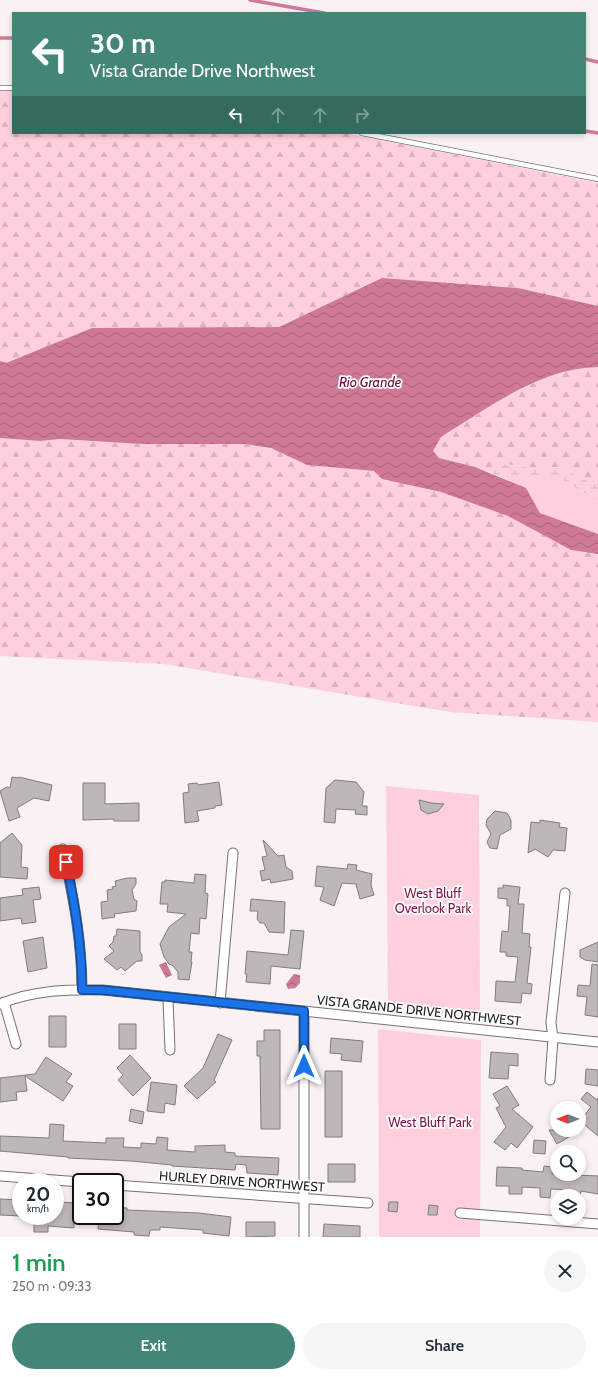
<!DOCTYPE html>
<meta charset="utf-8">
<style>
:root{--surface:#fff;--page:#f6f6f7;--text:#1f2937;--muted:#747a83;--accent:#438677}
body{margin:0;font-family:Cabin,sans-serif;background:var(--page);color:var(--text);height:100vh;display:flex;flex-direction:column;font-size:15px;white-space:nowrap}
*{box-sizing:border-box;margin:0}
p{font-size:13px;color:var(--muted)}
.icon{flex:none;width:22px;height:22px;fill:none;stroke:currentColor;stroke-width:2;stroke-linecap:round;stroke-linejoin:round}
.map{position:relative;height:1237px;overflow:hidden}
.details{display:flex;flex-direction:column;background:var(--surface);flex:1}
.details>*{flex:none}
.top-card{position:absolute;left:12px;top:12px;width:574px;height:122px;border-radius:0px;box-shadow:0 2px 6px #0003;background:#438677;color:#fff;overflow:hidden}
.needle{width:26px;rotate:270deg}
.fabs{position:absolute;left:550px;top:1101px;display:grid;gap:8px}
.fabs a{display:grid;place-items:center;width:36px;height:36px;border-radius:50%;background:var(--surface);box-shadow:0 2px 6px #0003;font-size:20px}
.speed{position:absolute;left:12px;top:1173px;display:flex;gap:8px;font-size:20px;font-weight:700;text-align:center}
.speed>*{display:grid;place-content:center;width:52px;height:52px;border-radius:50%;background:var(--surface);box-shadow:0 2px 6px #0003;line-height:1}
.speed small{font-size:10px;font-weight:400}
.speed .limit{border:2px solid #111;border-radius:6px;background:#fff;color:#111}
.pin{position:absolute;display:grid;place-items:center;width:34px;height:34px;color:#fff;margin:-17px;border-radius:8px;box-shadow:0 2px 6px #0006}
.me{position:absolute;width:44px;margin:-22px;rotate:0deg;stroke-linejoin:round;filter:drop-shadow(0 0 3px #0008)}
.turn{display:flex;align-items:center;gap:14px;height:84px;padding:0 12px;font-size:18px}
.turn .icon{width:52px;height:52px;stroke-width:2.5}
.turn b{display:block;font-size:28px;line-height:34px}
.lanes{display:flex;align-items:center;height:38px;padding:0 12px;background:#0003;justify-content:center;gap:20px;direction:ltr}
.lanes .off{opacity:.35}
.round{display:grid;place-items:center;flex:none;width:42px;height:42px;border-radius:21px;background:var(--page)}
.head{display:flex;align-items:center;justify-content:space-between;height:68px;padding:0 12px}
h1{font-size:24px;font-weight:600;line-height:30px;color:#1e9e55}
.action{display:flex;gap:8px;margin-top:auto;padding:8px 12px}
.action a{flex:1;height:46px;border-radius:24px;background:var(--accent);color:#fff;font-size:16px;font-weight:600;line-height:46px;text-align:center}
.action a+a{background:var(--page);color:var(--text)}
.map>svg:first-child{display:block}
.green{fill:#ffcfde}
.forest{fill:url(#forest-firs)}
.wetland{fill:url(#wetland-marsh)}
.water{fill:url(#water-waves)}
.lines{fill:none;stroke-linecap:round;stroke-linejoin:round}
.stream{stroke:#cf7997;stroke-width:3.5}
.building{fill:#beb7b9;stroke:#827c7e}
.lane-casing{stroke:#787173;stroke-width:6}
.street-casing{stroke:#787173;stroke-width:11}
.lane{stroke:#fff;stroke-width:4.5}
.street{stroke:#fff;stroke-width:9}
.route-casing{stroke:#114b97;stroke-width:10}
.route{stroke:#1a73e8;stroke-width:7}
.labels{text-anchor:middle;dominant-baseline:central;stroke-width:3.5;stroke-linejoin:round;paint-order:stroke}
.park-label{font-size:13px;fill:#7e1647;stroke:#fff}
.street-label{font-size:13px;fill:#242222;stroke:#fff}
.water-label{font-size:14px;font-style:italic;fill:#72053d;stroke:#fff}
</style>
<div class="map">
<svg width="598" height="1237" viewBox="0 0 598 1237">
<defs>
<pattern id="forest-firs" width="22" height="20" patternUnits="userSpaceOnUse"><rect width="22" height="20" fill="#ffcfde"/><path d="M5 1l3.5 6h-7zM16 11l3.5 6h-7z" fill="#dab1be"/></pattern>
<pattern id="wetland-marsh" width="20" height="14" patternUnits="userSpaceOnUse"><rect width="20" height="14" fill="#ffcfde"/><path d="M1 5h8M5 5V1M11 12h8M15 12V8" fill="none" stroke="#dab1be"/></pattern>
<pattern id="water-waves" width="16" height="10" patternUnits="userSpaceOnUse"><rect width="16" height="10" fill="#cf7997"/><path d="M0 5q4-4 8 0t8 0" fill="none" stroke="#a8637b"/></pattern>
</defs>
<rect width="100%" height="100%" fill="#f9f1f3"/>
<!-- green -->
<path class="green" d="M546 473 554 475 598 501V534L540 513 526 488 499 476 507 474 538 480Z
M386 786 479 795 480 1015 411 1010 409 1007 388 1005Z
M378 1029 481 1040 480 1237H379Z"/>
<!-- forest -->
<path class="forest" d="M0 90H13V133H345L598 183V306L518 288 382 278 279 327 92 328 6 363 0 361Z
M598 367V486L560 467 539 469 505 464 489 472 475 467 439 458 433 451 441 437C489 409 540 368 598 367Z
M0 438 40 441 60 439 142 444H245L271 448 307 465 374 471 382 479 441 492 508 516 571 550 598 554V722L450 712 164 664 0 656Z"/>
<!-- wetland -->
<path class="wetland" d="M505 464 539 469 560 467 598 486V501L554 475 546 473 538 480 507 474 499 476 489 472Z"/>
<!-- water -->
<path class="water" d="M382 278 518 288 598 306V367C540 368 488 408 441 437L433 451 439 458 475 467 526 488 540 513 598 534V554L571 550 508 516 441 492 382 479 374 471 307 465 271 448 245 444H142L60 439 40 441 0 438V361L6 363 92 328 279 327Z
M166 962 172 975 166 978 159 965Z
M294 974 300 975V983L295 988 288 989 286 984Z"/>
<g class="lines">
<!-- stream -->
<path class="stream" d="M250 0 324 13
M0 38H13
M585 59 598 62
M585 131 598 133"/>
</g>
<!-- building -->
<path class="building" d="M12 777 19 778V777L52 785 49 801 34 798 17 808 20 817 9 821 0 791 7 787 10 788Z
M335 780 356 782 364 792 362 806H367V815L355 814 356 810 336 809 335 823 324 822 326 788Z
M219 782 222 805 215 806V808L197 811 199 821 185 823 183 793 189 792 188 784 197 783 198 785Z
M83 783H105V804L139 803V821H114V819L83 820Z
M419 800 431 803 444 804 438 811 428 814 421 810Z
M495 811 507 813 511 820V829L500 835 497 849 490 848 487 842 491 834 486 825 487 819Z
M540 820 560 823 559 827 567 828 565 851 553 850 548 857 535 849 528 853 531 822 540 823Z
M12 833 22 845 21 867 28 868 27 879 0 877V843Z
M263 840 278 856 284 855 286 867 292 871 293 879 271 883 270 879 262 881 260 871 265 870 262 857 267 856Z
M348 864 357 865 356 870 372 874 371 885 374 895 360 899 356 884 342 883 334 906 320 900 324 887 315 886 317 866 347 869Z
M195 874 206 875 205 893 208 894 206 919 200 918 199 934 191 933 189 952H192L191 962H192L189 980 178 979V972L172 965 169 964 164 957 160 944 169 927 186 914 167 912 168 904H160L162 882H165V880L194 883Z
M127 878H136V884L132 890 134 899 137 901 136 911 114 914 115 917 102 919 101 902 108 901 107 890 113 889 112 887 116 886 115 881Z
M503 885 520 887 518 904H524L522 933 530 934 529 947H531L527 983 532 984 531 994 522 993 521 1003 495 1001 496 981 515 982 518 957 506 956V952H500L502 931 508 932 510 906H507V899L498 898V888H503Z
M39 887 41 899 33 900 36 922 22 924 21 918 0 921V898L23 895 22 889Z
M251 899 285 902 284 933 269 932 264 923H260L257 919 258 911H250Z
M117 929 140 931V952L142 955V961H137L125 971 121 967 117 970 104 959 114 951 109 946 113 942 114 936H116Z
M291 930 304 931 300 969 271 966 270 984 246 982 247 974H245L247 951 288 955Z
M43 937 47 968 28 972 23 941Z
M598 942V962L585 960 580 957V950Z
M592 964 598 965V1017L585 1015 587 997 577 996 578 985 590 986Z
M49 1016H66V1047H49Z
M119 1024H136V1049H119Z
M264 1030H280V1129H261L260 1056H257V1041H264Z
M218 1034 232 1040 214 1080 216 1082 197 1099 184 1086 203 1068Z
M331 1038 363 1041 361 1062 341 1060 342 1054 330 1053Z
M491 1052 518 1054V1066L509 1065 508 1079 489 1078Z
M130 1055 151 1078 133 1096 118 1080 123 1075 117 1068Z
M46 1057 72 1074 66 1082 73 1086 63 1101 25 1076 27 1091 16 1092 17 1100 0 1102V1078L35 1074Z
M586 1069 598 1070V1086L585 1084Z
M325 1071H342V1137H325Z
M151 1082 177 1085 175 1105 165 1103 164 1113 147 1111Z
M507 1086 519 1105 512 1109 533 1127 517 1148 511 1143 505 1150 494 1142 506 1127 496 1108 500 1106 493 1094Z
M587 1092 597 1100 598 1098V1136L580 1121 591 1107 581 1099Z
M131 1109 144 1112 142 1124 129 1121Z
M50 1124 64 1125 63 1141 106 1143V1138H124L123 1147 141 1148V1143L156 1144 157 1137 168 1138 167 1150 195 1152V1146L225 1145V1152L235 1153V1156L279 1158 278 1175 247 1173 246 1165 236 1164 235 1170 172 1166V1165L131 1161 68 1158V1157L0 1151V1136L49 1138Z
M549 1130H581L557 1144Z
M534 1140 546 1141 545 1154 533 1153Z
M328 1164H355V1182H328Z
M544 1166 553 1167 552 1174 598 1176V1194L581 1191 580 1196H570V1190L551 1189 550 1198 540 1197V1188L522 1187V1194H509V1186H496L497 1167 522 1168V1170L543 1172Z
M0 1199 21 1200V1216L0 1215Z
M55 1202 81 1203V1220L74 1219V1228L48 1226V1232H34V1216H55Z
M389 1202H398L397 1212 388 1211Z
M429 1205 438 1206 437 1215H428Z
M115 1207 127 1208V1210L199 1213 231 1217 229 1236 203 1233V1230L160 1227V1230H150L149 1236 134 1235V1232L98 1229 99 1216H115Z
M246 1222H275V1236L246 1237Z
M324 1224 360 1226V1237H323Z"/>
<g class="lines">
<defs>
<path id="lane" d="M0 88H13
M362 133 598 179"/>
<path id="street" d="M63 849C73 896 82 941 82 990
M168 998 170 1050
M4 1002 16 1044
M220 1003 233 853
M0 1004C33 990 69 989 103 990L598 1042
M304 1011V1237
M550 1080 553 1039 551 1022 565 893
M0 1176 81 1182
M115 1185 368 1203
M460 1213 598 1224"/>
</defs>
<!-- lane casing -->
<use href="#lane" class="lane-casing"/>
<!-- street casing -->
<use href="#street" class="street-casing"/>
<!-- lane -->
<use href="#lane" class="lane"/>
<!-- street -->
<use href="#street" class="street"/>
</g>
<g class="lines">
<defs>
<path id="route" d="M66 862C75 905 82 946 82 990H103L304 1011V1066"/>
</defs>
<!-- route casing -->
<use href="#route" class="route-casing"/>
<!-- route -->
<use href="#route" class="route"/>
</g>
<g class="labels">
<!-- park labels -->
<g class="park-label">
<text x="433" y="893">West Bluff<tspan x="433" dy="15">Overlook Park</tspan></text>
<text x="430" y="1122">West Bluff Park</text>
</g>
<!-- street labels -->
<g class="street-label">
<text transform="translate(419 1010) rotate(6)">VISTA GRANDE DRIVE NORTHWEST</text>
<text transform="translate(242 1181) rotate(4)">HURLEY DRIVE NORTHWEST</text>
</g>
<!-- water labels -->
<g class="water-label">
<text x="370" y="382">Rio Grande</text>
</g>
</g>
</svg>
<div class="fabs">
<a><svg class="needle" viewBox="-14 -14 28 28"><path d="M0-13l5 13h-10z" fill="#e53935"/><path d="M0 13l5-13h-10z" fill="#747a83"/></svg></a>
<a><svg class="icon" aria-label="search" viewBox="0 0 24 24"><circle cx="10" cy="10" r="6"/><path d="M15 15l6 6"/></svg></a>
<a><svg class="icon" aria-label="layers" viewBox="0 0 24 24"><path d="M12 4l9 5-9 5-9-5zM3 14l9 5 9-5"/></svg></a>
</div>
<div class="speed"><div>20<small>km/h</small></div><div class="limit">30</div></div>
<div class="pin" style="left:66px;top:862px;background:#d93025"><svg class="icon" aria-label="arrive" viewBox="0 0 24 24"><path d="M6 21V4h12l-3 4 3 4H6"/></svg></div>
<svg class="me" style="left:304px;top:1066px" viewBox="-20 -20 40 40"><path d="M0-17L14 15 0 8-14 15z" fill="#1a73e8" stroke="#fff" stroke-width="4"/></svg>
<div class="top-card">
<div class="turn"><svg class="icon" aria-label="left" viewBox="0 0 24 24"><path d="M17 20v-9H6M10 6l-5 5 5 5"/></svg><div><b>30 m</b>Vista Grande Drive Northwest</div></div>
<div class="lanes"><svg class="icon" aria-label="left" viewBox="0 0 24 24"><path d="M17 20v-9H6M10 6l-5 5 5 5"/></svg><svg class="icon off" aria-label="ahead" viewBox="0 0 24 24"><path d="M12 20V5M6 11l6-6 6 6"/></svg><svg class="icon off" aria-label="ahead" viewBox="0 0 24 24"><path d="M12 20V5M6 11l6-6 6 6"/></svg><svg class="icon off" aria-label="right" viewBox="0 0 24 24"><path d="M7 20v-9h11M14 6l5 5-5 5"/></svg></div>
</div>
</div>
<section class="details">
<div class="head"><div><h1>1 min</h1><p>250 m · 09:33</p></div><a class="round"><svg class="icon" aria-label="close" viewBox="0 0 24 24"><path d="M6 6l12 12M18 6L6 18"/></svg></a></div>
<div class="action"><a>Exit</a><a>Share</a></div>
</section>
